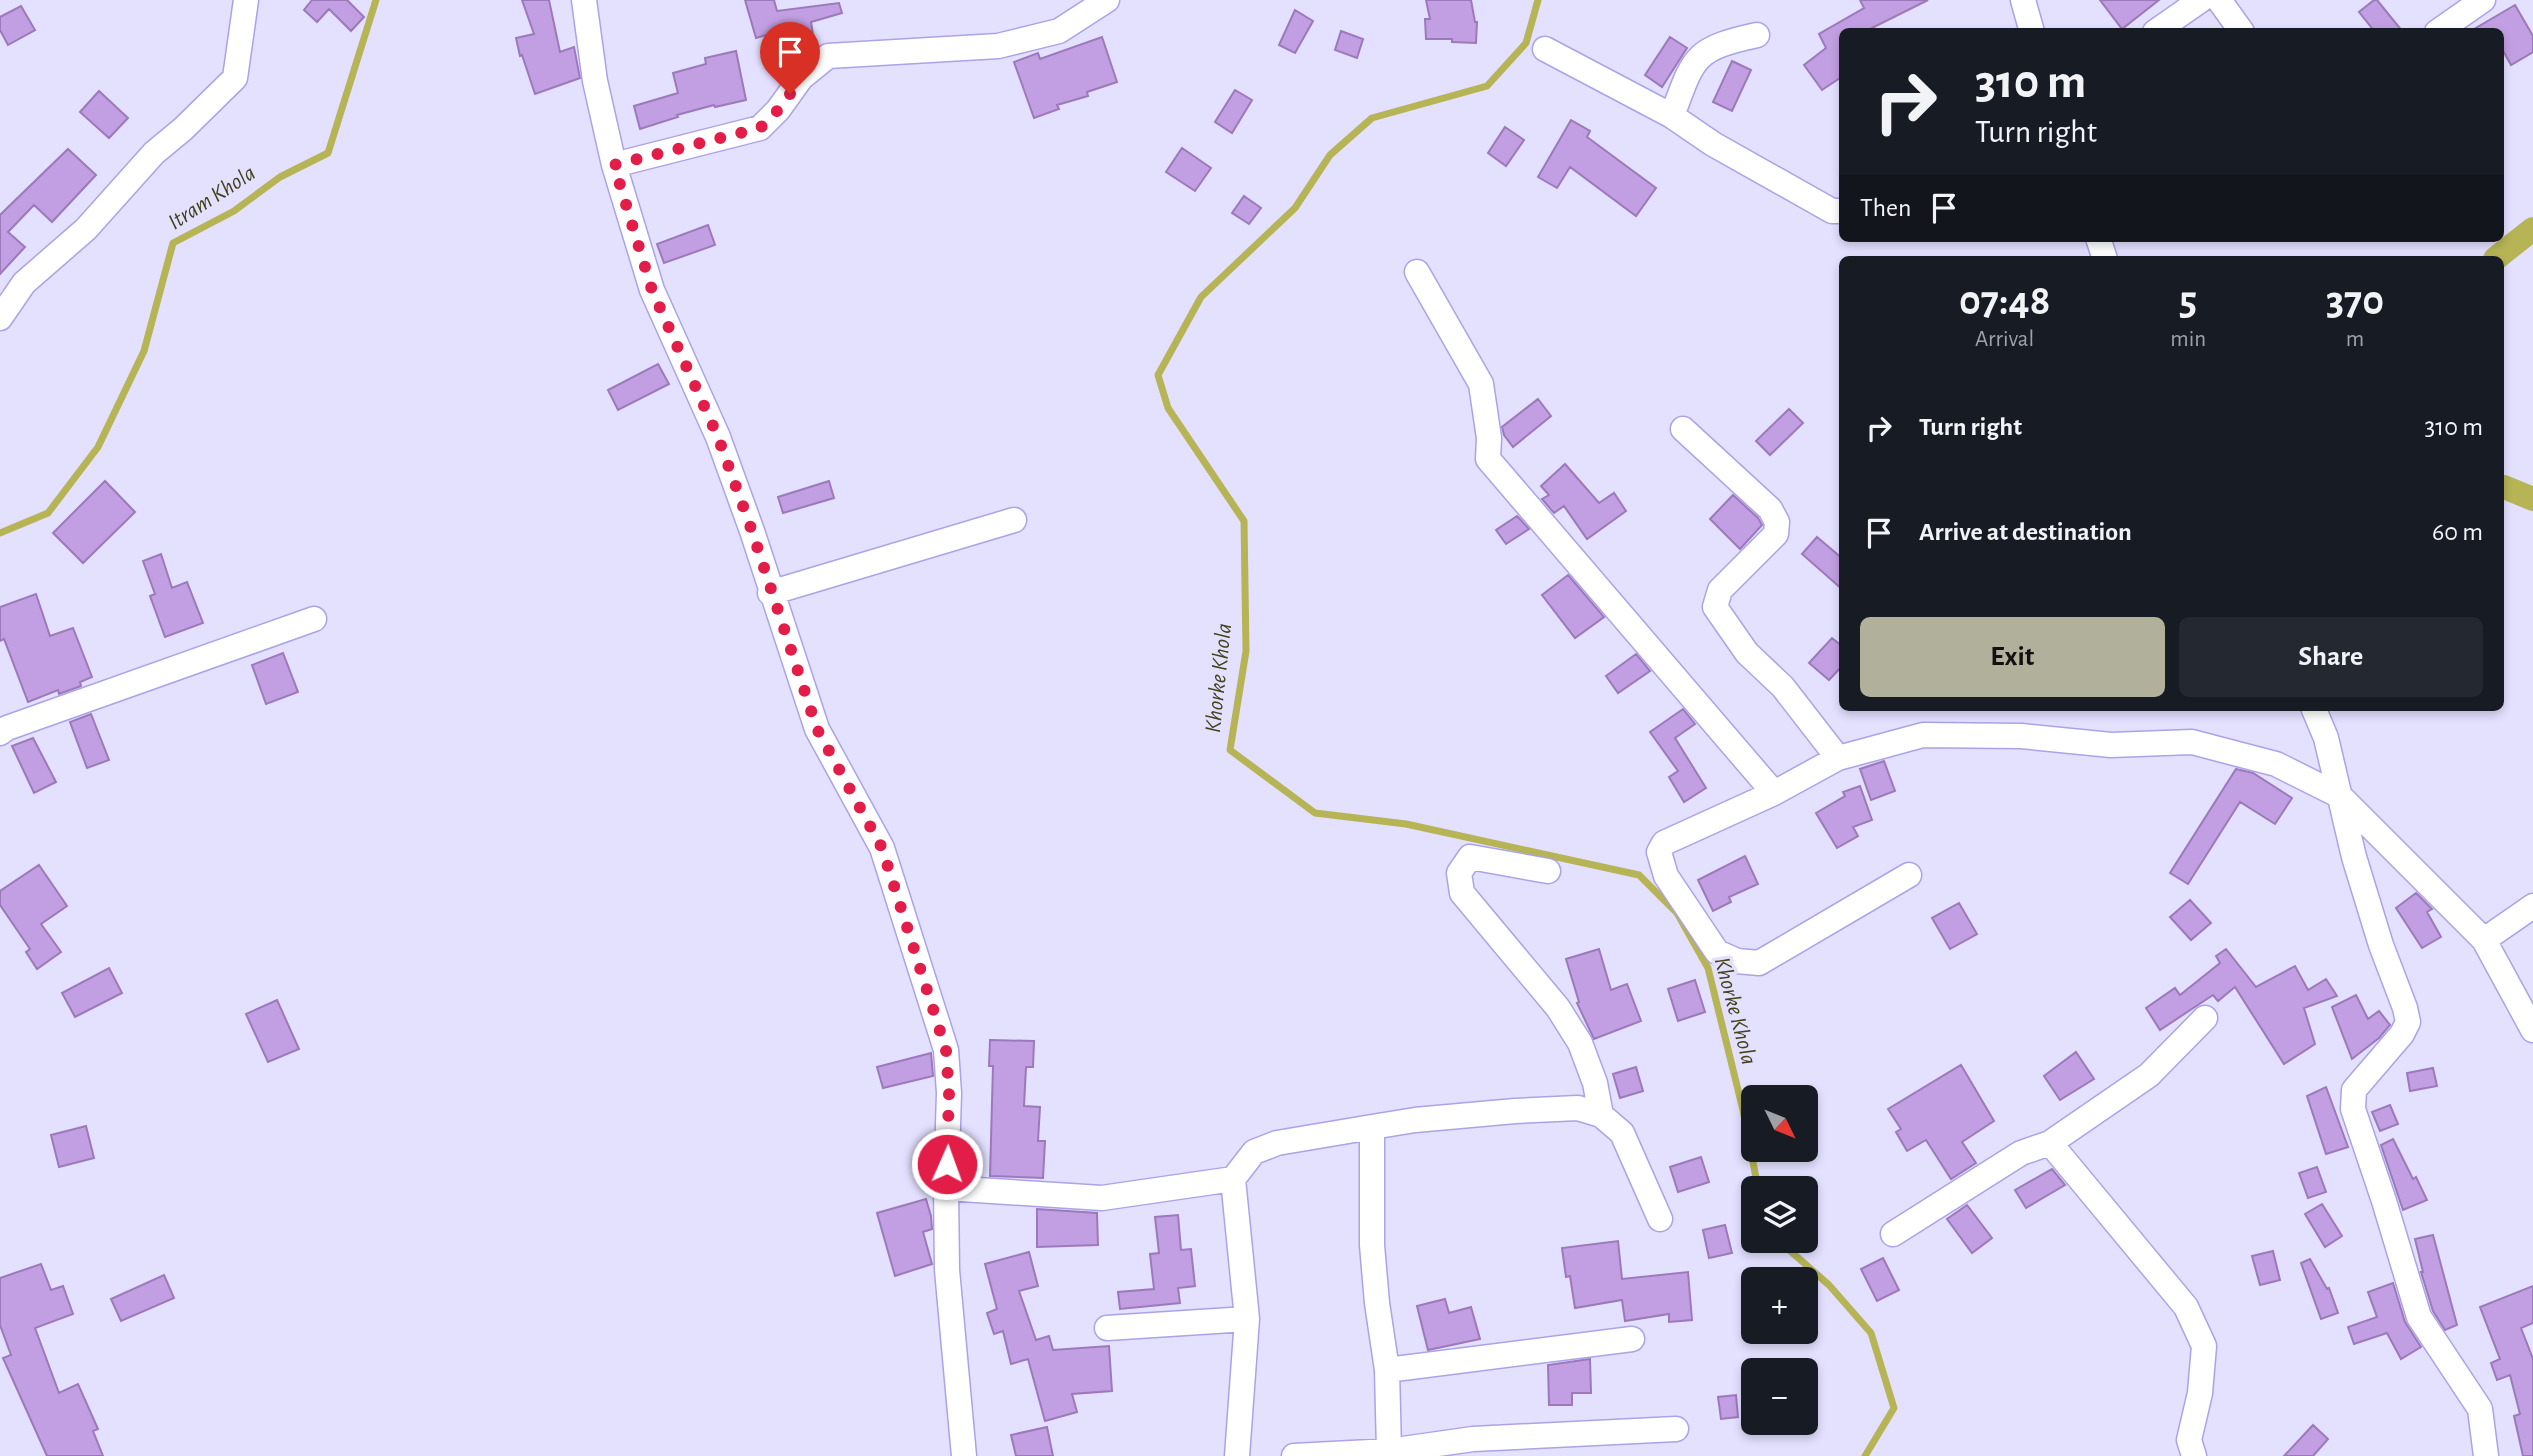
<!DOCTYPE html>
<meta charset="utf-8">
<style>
:root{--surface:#171b24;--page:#242831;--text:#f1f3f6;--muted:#9ea1a6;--accent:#b0b09b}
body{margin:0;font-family:"Alegreya Sans",sans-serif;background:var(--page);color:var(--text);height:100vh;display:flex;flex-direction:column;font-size:26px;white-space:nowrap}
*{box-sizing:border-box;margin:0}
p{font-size:23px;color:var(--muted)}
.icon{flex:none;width:38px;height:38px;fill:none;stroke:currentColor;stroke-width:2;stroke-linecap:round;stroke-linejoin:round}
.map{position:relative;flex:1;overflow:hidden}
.side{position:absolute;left:1839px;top:256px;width:665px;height:455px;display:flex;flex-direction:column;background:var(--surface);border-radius:10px;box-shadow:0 4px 10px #0003}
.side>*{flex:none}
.top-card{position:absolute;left:1839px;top:28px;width:665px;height:214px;border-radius:10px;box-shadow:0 4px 10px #0003;background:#171b24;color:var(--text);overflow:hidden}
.needle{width:46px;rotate:133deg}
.tools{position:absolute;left:1741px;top:1085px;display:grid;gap:14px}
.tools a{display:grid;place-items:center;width:77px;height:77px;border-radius:10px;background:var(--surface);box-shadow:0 4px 10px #0003;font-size:35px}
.pin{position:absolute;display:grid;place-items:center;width:60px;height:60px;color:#fff;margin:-72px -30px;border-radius:50% 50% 50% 0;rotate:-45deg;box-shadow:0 0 7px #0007}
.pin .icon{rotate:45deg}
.me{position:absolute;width:77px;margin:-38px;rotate:2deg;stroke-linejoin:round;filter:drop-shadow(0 0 5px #0008)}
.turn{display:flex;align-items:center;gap:24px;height:147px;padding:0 21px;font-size:32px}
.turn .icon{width:91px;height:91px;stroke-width:2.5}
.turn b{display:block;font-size:49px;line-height:60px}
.then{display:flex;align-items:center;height:66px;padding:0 21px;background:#0003;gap:14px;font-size:26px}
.eta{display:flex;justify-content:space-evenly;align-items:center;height:119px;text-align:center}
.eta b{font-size:42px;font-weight:600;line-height:49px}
.cta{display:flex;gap:14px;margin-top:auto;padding:14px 21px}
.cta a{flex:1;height:80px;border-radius:10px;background:var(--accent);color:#111;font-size:28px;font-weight:600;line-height:80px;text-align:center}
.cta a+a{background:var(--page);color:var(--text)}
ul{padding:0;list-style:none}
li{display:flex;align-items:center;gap:21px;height:105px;padding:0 21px}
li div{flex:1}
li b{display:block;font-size:26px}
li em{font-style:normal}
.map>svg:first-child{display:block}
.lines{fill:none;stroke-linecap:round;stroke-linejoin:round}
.stream{stroke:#b6b455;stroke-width:7}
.canal{stroke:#b6b455;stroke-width:24}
.building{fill:#c29fe2;stroke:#9c79ba;stroke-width:2}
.street-casing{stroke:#aaa3e9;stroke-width:27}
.street{stroke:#fff;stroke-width:24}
.route{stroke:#e11d48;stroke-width:12;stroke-dasharray:0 21.6}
.labels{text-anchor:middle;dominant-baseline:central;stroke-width:7;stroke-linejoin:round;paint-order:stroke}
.water-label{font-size:23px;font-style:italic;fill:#43421a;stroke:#e3e1ff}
</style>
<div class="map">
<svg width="2533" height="1456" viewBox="0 0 2533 1456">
<rect width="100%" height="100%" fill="#e3e1ff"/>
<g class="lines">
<!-- stream -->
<path class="stream" d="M1538 0 1526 43 1487 86 1372 118 1330 155 1295 208 1201 297 1158 375 1168 408 1244 521 1246 651 1230 750 1315 813 1406 824 1639 875 1677 913 1708 968 1743 1110 1758 1188
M0 533 48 513 98 447 144 351 173 243 234 211 280 177 328 153 376 0
M1779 1241 1829 1285 1871 1333 1894 1408 1865 1456"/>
<!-- canal -->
<path class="canal" d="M2495 259 2533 229
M2501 488 2504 487 2533 499"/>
</g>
<!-- building -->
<path class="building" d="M312 0H347L364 17 351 31 329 9 317 22 304 10Z
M522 0H549L560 52 574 47 580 78 535 94 522 55 520 56 516 38 534 34Z
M745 0H774L777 11 839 3 842 13 811 22 814 41 794 44 792 28 756 38Z
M1426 0H1471L1475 22H1477L1476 43 1452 42V39H1426L1425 19H1430Z
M1860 0H1928L1864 32H1843V76L1822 90 1804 65 1826 48 1819 34 1864 8Z
M2100 0H2159L2122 29Z
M2374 0H2377L2403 32H2375L2359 12Z
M2515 5 2533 36V52L2511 65 2501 47V32H2469Z
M21 6 35 30 8 45 0 30V17Z
M1295 10 1313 21 1295 53 1279 45Z
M1341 31 1363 39 1357 58 1335 50Z
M1102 37 1117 82 1087 92 1088 96 1057 105 1059 109 1034 118 1014 62 1038 53 1040 59Z
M1670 37 1687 48 1662 87 1645 75Z
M736 51 746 100 715 107 714 105 677 115 678 117 640 129 634 106 678 93 673 73 706 64 705 58Z
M1732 61 1751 70 1732 111 1713 102Z
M1235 90 1252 100 1232 133 1215 122Z
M99 91 128 118 109 138 80 112Z
M1571 120 1590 131 1587 137 1656 188 1636 216 1570 167 1557 188 1538 177Z
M1505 127 1524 140 1506 166 1488 153Z
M1182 148 1211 168 1195 191 1166 172Z
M68 149 96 175 52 222 34 205 8 232 25 247 0 274V215Z
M1244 196 1261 208 1249 224 1232 213Z
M708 225 715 245 664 263 657 244Z
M658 364 669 384 618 410 608 390Z
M1538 399 1551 416 1513 447 1504 435 1502 427Z
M1789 409 1803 423 1770 455 1756 441Z
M1565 464 1599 503 1614 493 1626 511 1587 539 1564 506 1554 513 1542 499 1549 495 1541 486Z
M105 481 135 512 83 563 53 533Z
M829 481 834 498 783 513 778 497Z
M1733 495 1758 518 1762 525 1740 549 1710 519Z
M1517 516 1529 529 1506 544 1496 530Z
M1817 537 1843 559V590L1802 554Z
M161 554 172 588 187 582 203 623 165 637 150 596 155 594 143 561Z
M1568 575 1604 617 1575 638 1542 595Z
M36 594 50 636 73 628 92 677 80 682 81 686 59 694 58 690 28 702 4 639 0 641V607Z
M1832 638 1843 647V665L1829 680 1809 663Z
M283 653 298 692 266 704 252 665Z
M1636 654 1650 671 1618 693 1606 676Z
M1683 709 1695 724 1675 738 1706 788 1684 802 1669 777 1678 771 1650 732Z
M91 714 109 760 87 768 70 722Z
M33 738 56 782 34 793 12 746Z
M1884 761 1895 791 1871 800 1860 769Z
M2236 769 2253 773 2292 798 2275 824 2240 802 2188 884 2170 873Z
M1860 786 1872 820 1853 827 1858 836 1837 848 1816 813 1845 796 1843 792Z
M1745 856 1758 884 1729 897 1731 902 1713 911 1698 880Z
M39 865 67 906 41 924 61 952 37 969 26 952 30 949 0 905V891Z
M2416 893 2432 909 2427 912 2441 937 2422 948 2396 908Z
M2190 900 2211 923 2191 940 2170 917Z
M1959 903 1977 934 1950 949 1932 918Z
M1599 949 1611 990 1627 984 1641 1021 1594 1039 1577 1003 1579 1002 1566 959Z
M2226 949 2256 987 2295 966 2308 990 2326 979 2337 996 2304 1008 2315 1044 2284 1064 2235 987 2218 1001 2213 995 2160 1030 2146 1008 2175 988 2180 995 2220 963 2216 956Z
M109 968 122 993 75 1017 62 993Z
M1695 980 1705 1012 1678 1021 1668 989Z
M2356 995 2368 1019 2379 1011 2390 1025 2379 1038 2352 1059 2332 1007Z
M277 1000 299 1049 268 1062 246 1014Z
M990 1040 1034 1041 1033 1067H1026L1024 1106 1040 1107 1038 1141H1045L1043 1178 990 1176 993 1066H989Z
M2076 1052 2094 1079 2060 1100 2044 1076Z
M931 1053 933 1076 883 1088 877 1067Z
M1961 1065 1994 1121 1962 1142 1976 1163 1951 1179 1926 1140 1907 1151 1896 1132 1901 1129 1888 1109Z
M1636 1067 1643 1091 1620 1098 1613 1074Z
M2433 1068 2437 1086 2410 1091 2407 1073Z
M2326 1087 2348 1147 2326 1154 2307 1096Z
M2390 1105 2398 1124 2380 1131 2372 1112Z
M86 1126 94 1158 59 1167 51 1135Z
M2393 1139 2413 1179 2416 1177 2427 1200 2403 1210 2381 1145Z
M1701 1157 1709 1182 1678 1192 1670 1167Z
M2317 1167 2326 1192 2308 1198 2299 1173Z
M2052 1169 2065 1185 2026 1208 2015 1190Z
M926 1199 931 1216 932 1229 923 1232 932 1264 895 1276 877 1213Z
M2322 1204 2342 1236 2325 1247 2305 1214Z
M1967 1205 1992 1238 1972 1253 1947 1219Z
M1037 1209 1097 1213 1098 1245 1037 1247Z
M1178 1215 1181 1250 1191 1249 1195 1286 1178 1288 1180 1303 1120 1309 1118 1292 1154 1289 1150 1254 1159 1253 1155 1217Z
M1725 1225 1732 1253 1709 1258 1703 1230Z
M2433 1235 2457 1325 2445 1330 2433 1311 2421 1272H2423L2415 1239Z
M1618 1241 1622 1279 1688 1272 1692 1320 1669 1322V1314L1625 1321 1622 1300 1575 1308 1570 1276 1566 1277 1562 1248Z
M2273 1251 2280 1280 2260 1285 2252 1256Z
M1029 1252 1038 1286 1019 1291 1036 1340 1049 1336 1053 1350 1109 1346 1112 1391 1072 1394 1077 1412 1045 1421 1028 1359 1011 1364 1003 1331 994 1334 987 1313 997 1309 985 1264Z
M1883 1258 1899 1290 1877 1301 1861 1269Z
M2310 1259 2327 1289 2329 1288 2338 1313 2321 1319 2301 1263Z
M41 1264 51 1290 63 1286 73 1314 35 1328 59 1393 78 1384 98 1429 93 1431 103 1456H47L3 1358 11 1355 0 1325V1278Z
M164 1275 174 1298 121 1321 111 1299Z
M2393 1283 2405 1322 2421 1347 2401 1359 2387 1333 2354 1344 2348 1327 2377 1317 2368 1292Z
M2533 1286V1323L2521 1328 2533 1359V1456H2523L2514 1416 2520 1414 2510 1375 2497 1380 2491 1363 2500 1359 2480 1307Z
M1445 1299 1449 1313 1471 1307 1480 1339 1428 1350 1417 1306Z
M1590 1359 1591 1393H1572V1405H1549L1548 1365Z
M1736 1395 1738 1417 1721 1419 1718 1397Z
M2313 1425 2328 1439 2313 1456H2284Z
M1047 1427 1053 1456H1016L1011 1435Z"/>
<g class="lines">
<defs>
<path id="street" d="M584 0 595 81 614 165 652 290 718 437 752 531 817 729 882 848 946 1050 949 1093 946 1188 947 1270 964 1456
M2023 0 2032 32
M2219 0 2242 32
M2155 32 2201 0
M2437 32 2483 0
M1545 49 1672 116 1713 144 1832 211H1843
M1672 116C1694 57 1693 49 1757 35
M614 165 760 128 778 110 801 78 828 56 998 46 1059 31 1107 0
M2098 238 2105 259
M1417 272 1481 384 1489 438 1488 459 1774 793
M0 318 24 283 86 229 154 153 183 129 235 78 246 0
M1683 429 1770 509 1777 522 1776 534 1720 590 1715 607 1747 653 1783 687 1838 758
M770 593 1014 520
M2313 707 2326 738 2354 857 2381 945 2405 1008 2408 1022 2402 1034 2354 1090 2353 1109 2384 1201 2419 1317 2480 1409 2486 1456
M0 733 7 728 314 619
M1548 871 1470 857 1459 873 1462 893 1558 1008 1580 1043 1595 1083 1601 1115
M1909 875 1759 963 1737 961 1717 952 1666 876 1659 852 1664 843 1774 793 1838 758 1923 735 2021 736 2111 745 2192 742 2276 764 2340 796 2484 940 2533 1030
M2484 940 2533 906
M1233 1179 1254 1152 1277 1143 1372 1127
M946 1188 1102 1198 1233 1179 1247 1319 1237 1456
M1893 1234 2021 1153 2050 1143
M1107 1328 1247 1319
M1387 1370 1632 1339
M1389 1451 1387 1370 1377 1303 1372 1245V1127L1415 1120 1515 1111 1578 1108 1601 1115 1622 1133 1660 1219
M1294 1456 1389 1451 1473 1439 1676 1429
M2194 1456 2189 1440 2200 1393 2204 1346 2186 1307 2050 1143 2149 1075 2205 1018"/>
</defs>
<!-- street casing -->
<use href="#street" class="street-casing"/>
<!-- street -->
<use href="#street" class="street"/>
</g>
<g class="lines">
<!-- route -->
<path class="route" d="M790 94 778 110 760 128 614 165 652 290 718 437 752 531 817 729 882 848 946 1050 949 1093 947 1164"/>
</g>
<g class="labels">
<!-- water labels -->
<g class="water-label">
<text transform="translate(212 198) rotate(-33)">Itram Khola</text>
<text transform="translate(1219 678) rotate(-84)">Khorke Khola</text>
<text transform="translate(1735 1011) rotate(75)">Khorke Khola</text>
</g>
</g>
</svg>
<div class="tools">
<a><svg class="needle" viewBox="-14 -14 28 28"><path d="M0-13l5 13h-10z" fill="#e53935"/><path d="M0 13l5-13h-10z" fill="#9ea1a6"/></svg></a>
<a><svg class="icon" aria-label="layers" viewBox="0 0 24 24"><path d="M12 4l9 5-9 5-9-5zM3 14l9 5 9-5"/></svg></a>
<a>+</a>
<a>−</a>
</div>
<div class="pin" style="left:790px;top:94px;background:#d93025"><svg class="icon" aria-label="arrive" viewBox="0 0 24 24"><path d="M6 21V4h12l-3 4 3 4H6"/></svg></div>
<svg class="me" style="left:947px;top:1164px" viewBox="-20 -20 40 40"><circle r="17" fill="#e11d48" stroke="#fff" stroke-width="3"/><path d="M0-11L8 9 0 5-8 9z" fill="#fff"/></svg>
<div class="top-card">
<div class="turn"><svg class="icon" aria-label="right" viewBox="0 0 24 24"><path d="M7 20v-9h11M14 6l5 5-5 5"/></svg><div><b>310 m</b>Turn right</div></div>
<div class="then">Then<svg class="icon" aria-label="arrive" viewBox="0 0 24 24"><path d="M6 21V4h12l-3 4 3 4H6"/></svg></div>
</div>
<section class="side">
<div class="eta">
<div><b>07:48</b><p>Arrival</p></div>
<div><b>5</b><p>min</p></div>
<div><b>370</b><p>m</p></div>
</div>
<ul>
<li><svg class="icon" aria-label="right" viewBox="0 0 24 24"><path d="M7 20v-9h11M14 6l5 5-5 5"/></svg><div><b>Turn right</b></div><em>310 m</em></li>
<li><svg class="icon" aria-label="arrive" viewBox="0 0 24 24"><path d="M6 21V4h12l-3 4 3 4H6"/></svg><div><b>Arrive at destination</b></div><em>60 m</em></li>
</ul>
<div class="cta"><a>Exit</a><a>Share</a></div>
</section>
</div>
